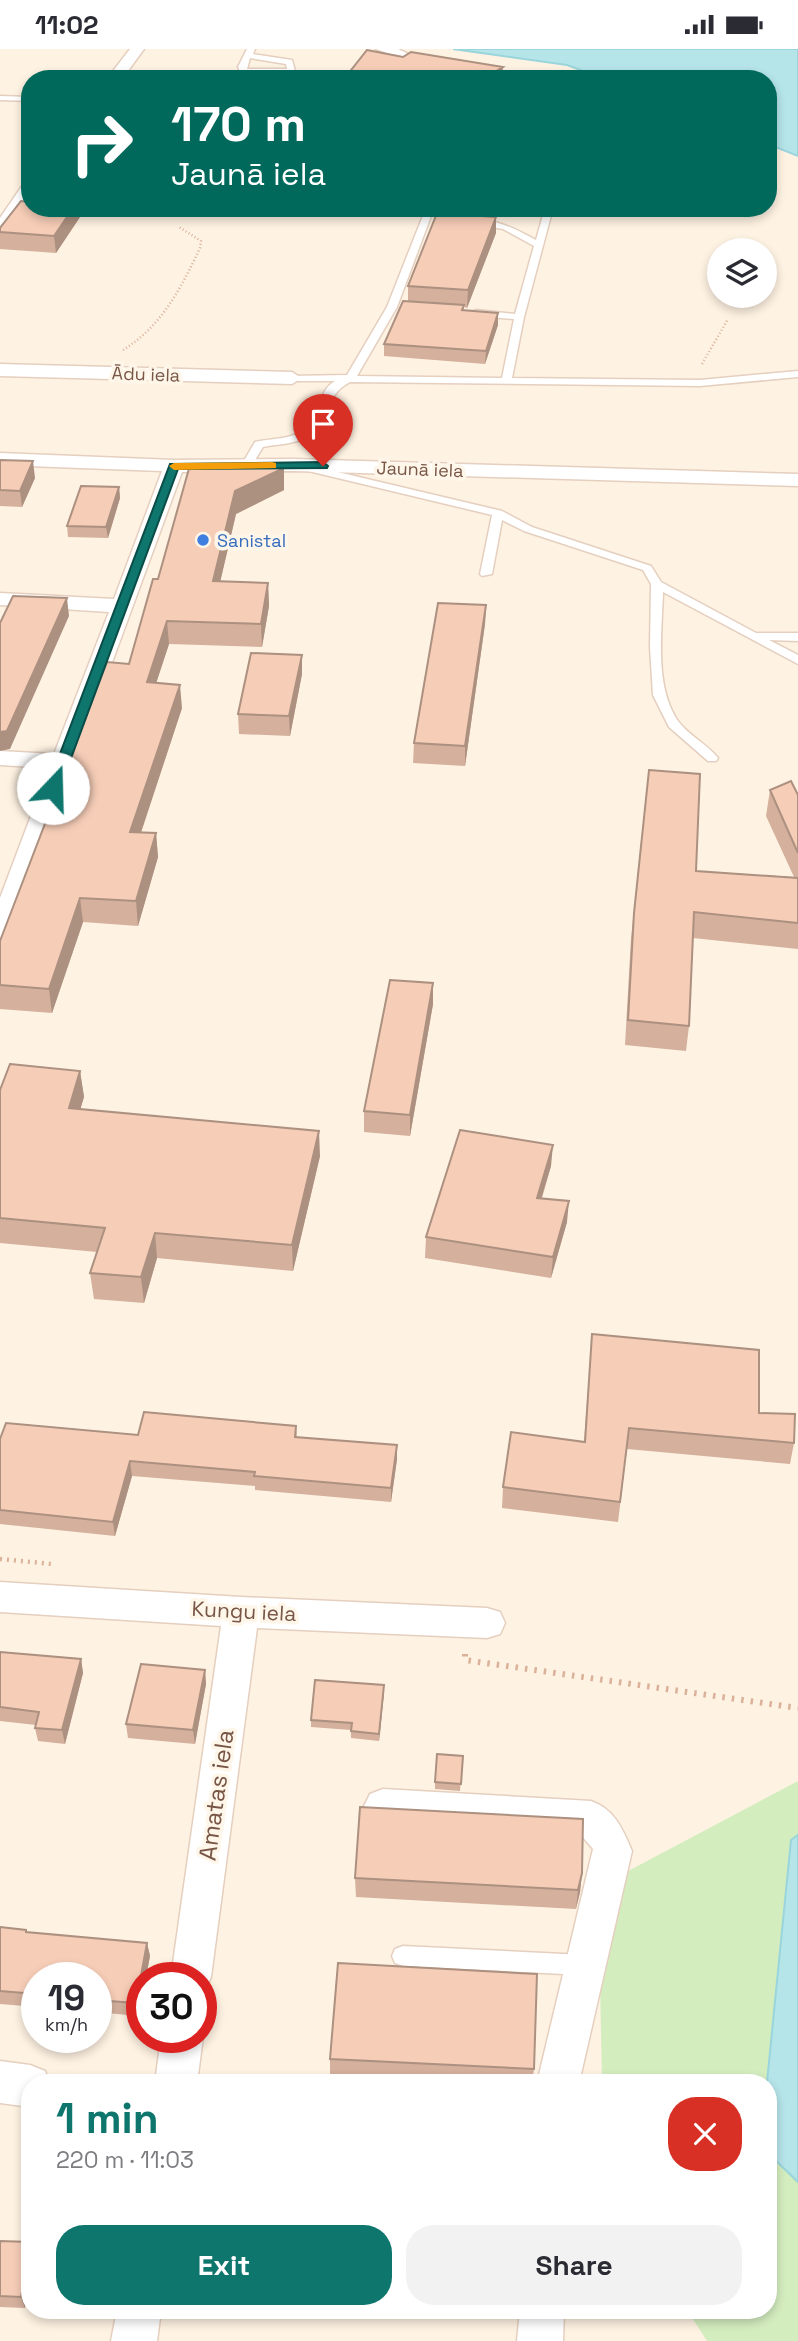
<!DOCTYPE html>
<meta charset="utf-8">
<style>
:root{--surface:#fff;--page:#f2f2f3;--text:#2b2b33;--muted:#7c7c81;--accent:#0f766e}
body{margin:0;font-family:"Space Grotesk",sans-serif;background:var(--page);color:var(--text);height:100vh;display:flex;flex-direction:column;font-size:26px;white-space:nowrap}
*{box-sizing:border-box;margin:0}
p{font-size:23px;color:var(--muted)}
.icon{flex:none;width:38px;height:38px;fill:none;stroke:currentColor;stroke-width:2;stroke-linecap:round;stroke-linejoin:round}
.map{position:relative;flex:1;overflow:hidden}
.side{position:absolute;left:21px;top:2025px;width:756px;height:245px;display:flex;flex-direction:column;background:var(--surface);border-radius:28px;box-shadow:0 4px 10px #0003}
.side>*{flex:none}
.top-card{position:absolute;left:21px;top:21px;width:756px;height:147px;border-radius:28px;box-shadow:0 4px 10px #0003;background:#00695c;color:#fff;overflow:hidden}
.controls{position:absolute;left:707px;top:189px;display:grid;gap:14px}
.controls a{display:grid;place-items:center;width:70px;height:70px;border-radius:50%;background:var(--surface);box-shadow:0 4px 10px #0003;font-size:35px}
.speed{position:absolute;left:21px;top:1913px;display:flex;gap:14px;font-size:35px;font-weight:700;text-align:center}
.speed>*{display:grid;place-content:center;width:91px;height:91px;border-radius:50%;background:var(--surface);box-shadow:0 4px 10px #0003;line-height:1}
.speed small{font-size:18px;font-weight:400}
.speed .limit{border:10px solid #d22;background:#fff;color:#111}
.pin{position:absolute;display:grid;place-items:center;width:60px;height:60px;color:#fff;margin:-72px -30px;border-radius:50% 50% 50% 0;rotate:-45deg;box-shadow:0 0 7px #0007}
.pin .icon{rotate:45deg}
.me{position:absolute;width:77px;margin:-38px;rotate:21deg;stroke-linejoin:round;filter:drop-shadow(0 0 5px #0008)}
.turn{display:flex;align-items:center;gap:24px;height:147px;padding:0 35px;font-size:32px}
.turn .icon{width:91px;height:91px;stroke-width:2.5}
.turn b{display:block;font-size:49px;line-height:60px}
.round{display:grid;place-items:center;flex:none;width:74px;height:74px;border-radius:28px;background:var(--page)}
.overview{display:flex;align-items:center;justify-content:space-between;height:119px;padding:0 35px}
h1{font-size:42px;font-weight:800;line-height:52px;color:var(--accent)}
.action{display:flex;gap:14px;margin-top:auto;padding:14px 35px}
.action a{flex:1;height:80px;border-radius:28px;background:var(--accent);color:#fff;font-size:28px;font-weight:800;line-height:80px;text-align:center}
.action a+a{background:var(--page);color:var(--text)}
.status{display:flex;justify-content:space-between;align-items:center;height:49px;padding:0 35px;background:var(--surface);direction:ltr}
.status svg{height:19px;fill:currentColor}
.map>svg:first-child{display:block}
.green{fill:#d4edbf}
.water{fill:#b5e4e9;stroke:#9ad5dc;stroke-width:2}
.lines{fill:none;stroke-linecap:round;stroke-linejoin:round}
.service-casing{stroke:#e5cfbf;stroke-width:3}
.minor-casing{stroke:#e5cfbf;stroke-width:3}
.path-far2{stroke:#dbb19a;stroke-width:2.5;stroke-dasharray:1 2.5;stroke-linecap:butt}
.path-far1{stroke:#dbb19a;stroke-width:4.5;stroke-dasharray:2 5;stroke-linecap:butt}
.path{stroke:#dbb19a;stroke-width:6;stroke-dasharray:2.5 7;stroke-linecap:butt}
.service{fill:#fff;fill-rule:evenodd}
.minor{fill:#fff;fill-rule:evenodd}
.wall{fill:#d4b09d}
.shaded-wall{fill:#ac9080}
.building{fill:#f6cdb7;stroke:#ac9080;stroke-width:2}
.route{fill:#0f766e;stroke:#0a4d48;stroke-width:2}
.slow{fill:#f59e0b}
.shop-dot{fill:#3f7fe0;stroke:#fff6ea;stroke-width:2.5}
.labels{text-anchor:middle;dominant-baseline:central;stroke-width:7;stroke-linejoin:round;paint-order:stroke}
.far-street-label{font-size:18px;fill:#785646;stroke:#fff6ea}
.far-shop-label{font-size:18px;fill:#366cbe;stroke:#fff6ea;text-anchor:start}
.street-label{font-size:21px;fill:#785646;stroke:#fff6ea}
.near-street-label{font-size:24px;fill:#785646;stroke:#fff6ea}
</style>
<div class="status"><b>11:02</b><svg viewBox="0 0 49 12"><path d="M0 12V9h3v3zM5 12V6h3v6zM10 12V3h3v9zM15 12V0h3v12zM26 1h20v11H26zM47 4h2v5h-2z"/></svg></div>
<div class="map">
<svg width="798" height="2292" viewBox="0 0 798 2292">
<rect width="100%" height="100%" fill="#fef2e2"/>
<!-- green -->
<path class="green" d="M798 1732V2292H707L687 2261H768V2034L602 2033 598 1838Z"/>
<!-- water -->
<path class="water" d="M453 0H798V107L768 95V30H605L567 16Z
M798 1786V2133L768 2104 767 2033 791 1791Z"/>
<g class="lines">
<defs>
<path id="service" d="M247 0H255L253 5 292 11 295 22 291 24H241L238 18ZM250 9 286 15 287 20H247Z
M0 47 30 48V52L0 51Z
M426 159H434L397 258 357 327 502 329 514 270 476 267 471 264 476 261 515 265 534 197 503 180 472 175C490 165 519 182 536 191L545 159H553L524 268 512 329 700 331 798 322V328L700 337 350 333C323 347 332 370 311 385 299 395 278 395 263 398L250 419H242L241 417 255 393C271 389 292 391 305 380 320 368 318 341 335 332H292L287 329 289 327 347 326 387 258Z
M304 415 502 462 532 478 651 517 661 533 756 584H798V592L769 591 798 606V615L663 543C662 583 654 637 678 672 688 686 707 695 718 709L716 712H708L669 678 653 646 650 598 651 535 643 521 524 482 502 471 492 525 482 527 480 525 492 466 300 420 299 418Z
M403 1897 584 1906 592 1909 595 1916 592 1923 584 1926 403 1917 395 1914 392 1907 395 1900Z"/>
<path id="minor" d="M130 0H144L122 30H107Z
M376 0H398L413 7 406 11Z
M30 132V149L6 185 0 186V169L24 134Z
M0 315 292 323 301 329 292 335 0 327Z
M0 404 174 411 295 410 798 425V437L295 422 182 423 13 883 9 889 0 891V849L49 719 0 716V702L54 705 109 563 0 556V544L114 550 162 422 0 416Z
M0 1533 241 1548 487 1559 500 1563 505 1574 500 1585 487 1589 257 1579 211 1928 205 1942 201 1943V1928H171L221 1577 0 1563Z
M383 1740 591 1752C614 1760 623 1780 632 1802L579 2034H537L593 1800 581 1786 383 1774 370 1769 364 1757 370 1745Z
M201 1985 203 1988 197 2034H155L161 1988H201Z
M0 2012 30 2016 45 2022 49 2034H30V2058L0 2054Z
M117 2261H161L157 2292H111Z
M520 2261H564L563 2292H517Z"/>
</defs>
<!-- service casing -->
<use href="#service" class="service-casing"/>
<!-- minor casing -->
<use href="#minor" class="minor-casing"/>
<!-- path-far2 -->
<path class="path-far2" d="M210 30 225 24
M123 301C162 277 181 239 200 199L201 192 179 178
M702 315 728 270"/>
<!-- path-far1 -->
<path class="path-far1" d="M0 1510 52 1515"/>
<!-- path -->
<path class="path" d="M465 1605V1611L798 1659"/>
<!-- service -->
<use href="#service" class="service"/>
<!-- minor -->
<use href="#minor" class="minor"/>
</g>
<!-- wall -->
<path class="wall" d="M86 159 56 204 0 200V179Z
M496 168V184L467 259 464 258V261L498 276 485 315 384 307V295L408 252V237Z
M0 411 35 429 22 458 0 457Z
M190 416 284 441 236 465 220 533 268 534 269 557 262 598 169 595 156 634 182 659 141 784H156L158 808 138 877 83 873 52 964 0 960V892L129 615 158 530Z
M119 438 120 449 108 489 68 488 67 477Z
M486 556 485 575 465 717 413 714 414 694Z
M302 625 290 687 239 685 238 665Z
M649 721 696 822 794 828 766 767 770 741 798 746V900L693 889 689 977 686 1002 625 996 631 889Z
M433 934V955L410 1087 364 1083V1062Z
M80 1022 84 1048 80 1060 320 1107 293 1222 157 1209 144 1254 94 1250 90 1224 97 1203 0 1194V1041Z
M551 1117 542 1149 567 1173 551 1229 425 1209 426 1188Z
M592 1285 759 1364 794 1394 790 1415 627 1400 618 1473 502 1459 503 1438 584 1393Z
M296 1377 297 1388 397 1410 391 1453 255 1441V1437L132 1427 115 1487 0 1475V1390L138 1386Z
M0 1603 81 1610 83 1624 65 1695 38 1692 35 1679 36 1676 0 1672Z
M205 1621 206 1635 195 1695 128 1689 126 1675Z
M384 1643 379 1692 351 1689V1681L311 1678V1671Z
M463 1707 460 1742 435 1740V1733Z
M582 1824 580 1843 576 1860 356 1848 355 1829Z
M0 1878 26 1881 27 1884 147 1894 150 1907 146 1928H142V1949L138 1967 96 1963V1928H37V1958L0 1955Z
M330 2010 534 2020 532 2034H450L330 2027Z
M0 2192 30 2193V2234L25 2259 0 2258Z"/>
<!-- shaded-wall -->
<path class="shaded-wall" d="M503 18 502 28 500 30H483Z
M73 159H86L56 204 54 187Z
M496 168V184L467 259 468 241Z
M498 264V276L485 315 486 302Z
M33 412 35 429 22 458 20 442Z
M284 419V441L236 465 215 555 213 532 235 442Z
M119 438 120 449 108 489 106 478Z
M268 534 269 557 262 598 261 575Z
M67 549 69 567 10 700 0 702V683Z
M486 556 485 575 465 717V697Z
M167 572 169 595 149 656 147 633Z
M302 606V625L290 687 289 667Z
M180 636 182 659 133 807 130 783Z
M156 784 158 808 138 877 136 852Z
M80 849 83 873 52 964 49 940Z
M433 934V955L410 1087V1066Z
M80 1022 84 1048 73 1085 69 1059Z
M319 1082 320 1107 293 1222 292 1196Z
M553 1096 551 1117 535 1170 537 1149Z
M569 1152 567 1173 551 1229 553 1208Z
M155 1184 157 1209 144 1254 141 1228Z
M397 1396V1410L391 1453V1439Z
M130 1412 132 1427 115 1487 113 1473Z
M81 1610 83 1624 65 1695 62 1681Z
M205 1621 206 1635 195 1695 193 1681Z
M384 1636V1643L379 1692V1685Z
M582 1824 580 1843 576 1860 578 1841Z
M147 1894 150 1907 146 1928H142V1949L138 1967 136 1954Z
M30 2202V2234L25 2259 21 2248Z"/>
<!-- building -->
<path class="building" d="M367 1 403 8 411 3 503 18 483 30H344Z
M30 151V159H73L54 187 0 183V179L21 152 28 153Z
M437 164 496 168 468 241 408 237Z
M403 252 464 256 462 261 498 264 486 302 384 295Z
M0 411 33 412 20 442 0 441Z
M190 416 284 419 235 442 213 532 268 534 261 575 167 572 147 633 180 636 130 783 156 784 136 852 80 849 49 940 0 936V892L107 613 129 615 153 530H158Z
M81 437 119 438 106 478 67 477Z
M13 547 67 549 7 682 0 683V574Z
M438 554 486 556 465 697 414 694Z
M251 604 302 606 289 667 238 665Z
M649 721 700 725 696 822 798 829V874L694 863 689 977 628 971 634 864Z
M791 732 798 746V804L770 741Z
M390 931 433 934 410 1066 364 1062Z
M10 1015 80 1022 69 1059 319 1082 292 1196 155 1184 141 1228 90 1224 105 1179 0 1169V1041Z
M460 1081 553 1096 537 1149 569 1152 553 1208 426 1188Z
M592 1285 759 1301V1364L795 1365 794 1394 629 1379 620 1453 503 1438 511 1383 585 1393Z
M144 1363 296 1377 295 1388 397 1396 391 1439 254 1427 255 1423 130 1412 113 1473 0 1461V1390L6 1374 138 1386Z
M0 1603 81 1610 62 1681 35 1679 39 1663 0 1658Z
M141 1615 205 1621 193 1681 126 1675Z
M315 1631 384 1636 379 1685 351 1682 352 1674 311 1671Z
M437 1705 463 1707 461 1735 435 1733Z
M360 1758 583 1770 582 1824 578 1841 355 1829Z
M0 1878 26 1881V1883L147 1894 136 1954 96 1951V1928H37V1945L0 1942Z
M338 1914 537 1925 534 2020 330 2010Z
M0 2192 30 2193V2202L21 2248 0 2247Z"/>
<!-- route -->
<path class="route" d="M323 413 328 417 327 419 178 420 60 739 53 743 48 742 47 739 170 415Z"/>
<!-- slow -->
<path class="slow" d="M272 413 276 414V419L174 421 169 417 174 414Z"/>
<!-- markers -->
<circle class="shop-dot" cx="203" cy="491" r="7"/>
<g class="labels">
<!-- far-street labels -->
<g class="far-street-label">
<text transform="translate(146 325) rotate(2)">Ādu iela</text>
<text transform="translate(420 420) rotate(2)">Jaunā iela</text>
</g>
<!-- far-shop labels -->
<g class="far-shop-label">
<text x="217" y="491">Sanistal</text>
</g>
<!-- street labels -->
<g class="street-label">
<text transform="translate(244 1562) rotate(3)">Kungu iela</text>
</g>
<!-- near-street labels -->
<g class="near-street-label">
<text transform="translate(216 1746) rotate(-82)">Amatas iela</text>
</g>
</g>
</svg>
<div class="controls">
<a><svg class="icon" aria-label="layers" viewBox="0 0 24 24"><path d="M12 4l9 5-9 5-9-5zM3 14l9 5 9-5"/></svg></a>
</div>
<div class="speed"><div>19<small>km/h</small></div><div class="limit">30</div></div>
<div class="pin" style="left:323px;top:417px;background:#d93025"><svg class="icon" aria-label="arrive" viewBox="0 0 24 24"><path d="M6 21V4h12l-3 4 3 4H6"/></svg></div>
<svg class="me" style="left:53px;top:739px" viewBox="-20 -20 40 40"><circle r="19" fill="#fff"/><path d="M0-13L10 11 0 6-10 11z" fill="#0f766e"/></svg>
<div class="top-card">
<div class="turn"><svg class="icon" aria-label="right" viewBox="0 0 24 24"><path d="M7 20v-9h11M14 6l5 5-5 5"/></svg><div><b>170 m</b>Jaunā iela</div></div>
</div>
<section class="side">
<div class="overview"><div><h1>1 min</h1><p>220 m · 11:03</p></div><a class="round" style="background:#d93025;color:#fff"><svg class="icon" aria-label="close" viewBox="0 0 24 24"><path d="M6 6l12 12M18 6L6 18"/></svg></a></div>
<div class="action"><a>Exit</a><a>Share</a></div>
</section>
</div>
